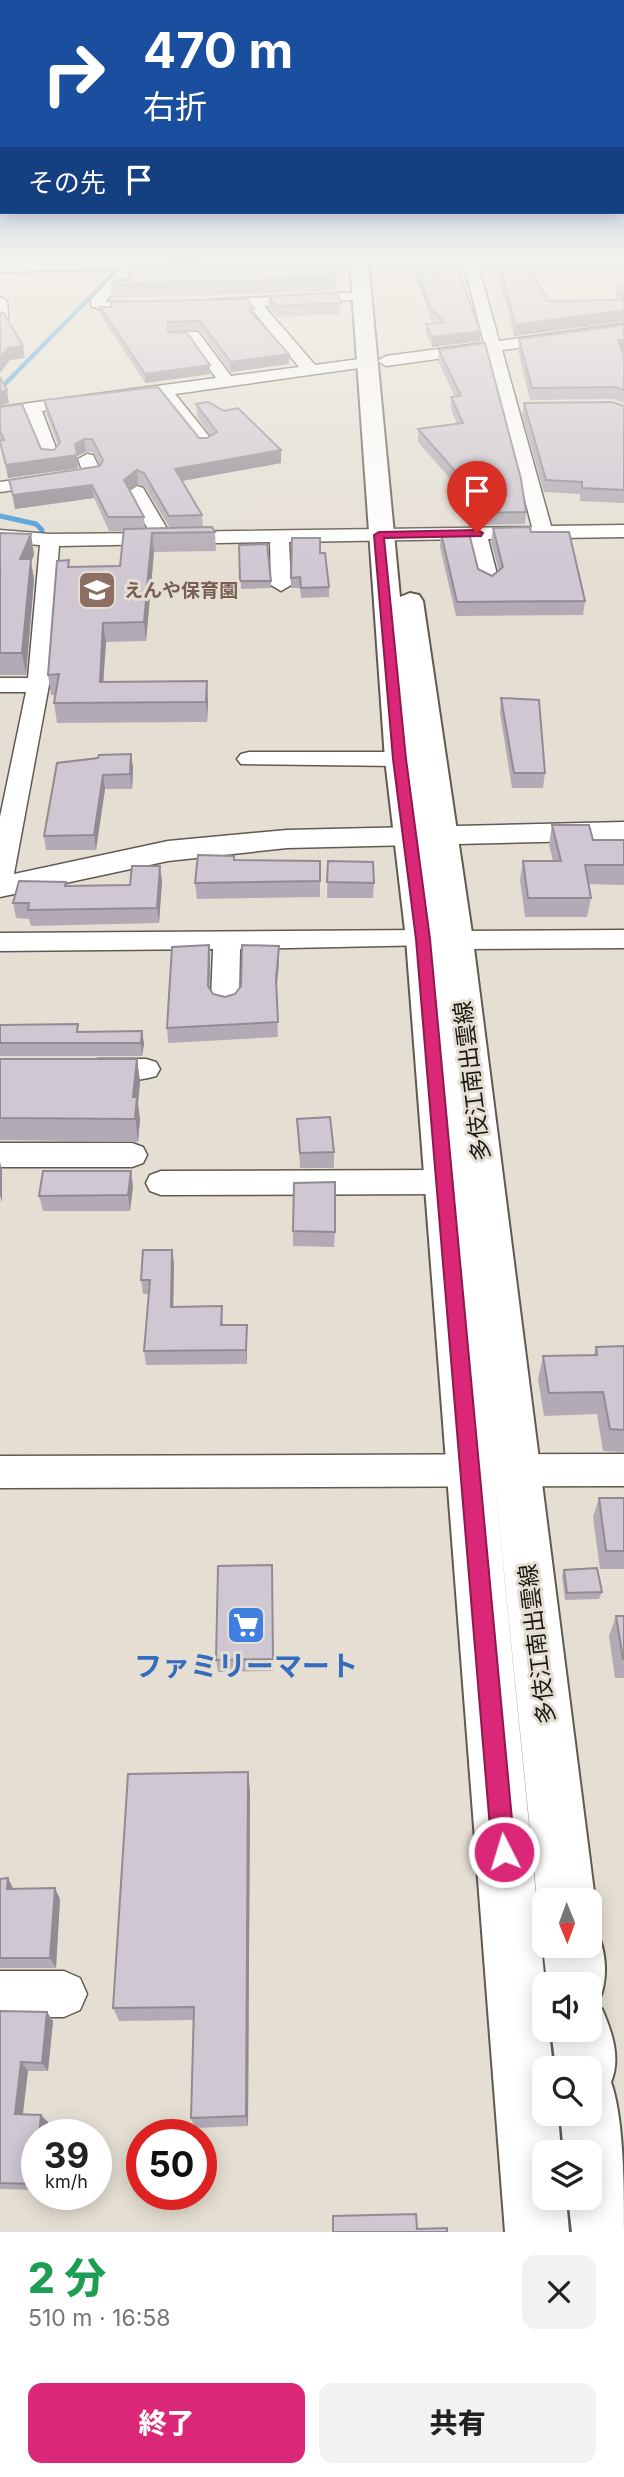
<!DOCTYPE html>
<html lang="ja">
<meta charset="utf-8">
<style>
:root{--surface:#fff;--page:#f2f2f2;--text:#222;--muted:#767676;--accent:#db2777}
body{margin:0;font-family:Inter,"Noto Sans JP",sans-serif;background:var(--page);color:var(--text);height:100vh;display:flex;flex-direction:column;font-size:26px;white-space:nowrap}
*{box-sizing:border-box;margin:0}
p{font-size:23px;color:var(--muted)}
.icon{flex:none;width:38px;height:38px;fill:none;stroke:currentColor;stroke-width:2;stroke-linecap:round;stroke-linejoin:round}
.map{position:relative;height:2232px;overflow:hidden}
.details{display:flex;flex-direction:column;background:var(--surface);flex:1}
.details>*{flex:none}
.guide{position:absolute;left:0px;top:0px;width:625px;height:214px;box-shadow:0 4px 18px #0003;background:#1a4fa0;color:#fff;overflow:hidden}
.needle{width:46px;rotate:179deg}
.tools{position:absolute;left:532px;top:1888px;display:grid;gap:14px}
.tools a{display:grid;place-items:center;width:70px;height:70px;border-radius:14px;background:var(--surface);box-shadow:0 4px 18px #0003;font-size:35px}
.speed{position:absolute;left:21px;top:2119px;display:flex;gap:14px;font-size:35px;font-weight:700;text-align:center}
.speed>*{display:grid;place-content:center;width:91px;height:91px;border-radius:50%;background:var(--surface);box-shadow:0 4px 18px #0003;line-height:1}
.speed small{font-size:18px;font-weight:400}
.speed .limit{border:10px solid #d22;background:#fff;color:#111}
.pin{position:absolute;display:grid;place-items:center;width:60px;height:60px;color:#fff;margin:-72px -30px;border-radius:50% 50% 50% 0;rotate:-45deg;box-shadow:0 0 7px #0007}
.pin .icon{rotate:45deg}
.me{position:absolute;width:77px;margin:-38px;rotate:355deg;stroke-linejoin:round;filter:drop-shadow(0 0 5px #0008)}
.turn{display:flex;align-items:center;gap:24px;height:147px;padding:0 28px;font-size:32px}
.turn .icon{width:91px;height:91px;stroke-width:2.5}
.turn b{display:block;font-size:49px;line-height:60px}
.then{display:flex;align-items:center;height:66px;padding:0 28px;background:#0003;gap:14px;font-size:26px}
.round{display:grid;place-items:center;flex:none;width:74px;height:74px;border-radius:14px;background:var(--page)}
.head{display:flex;align-items:center;justify-content:space-between;height:119px;padding:0 28px}
h1{font-size:42px;font-weight:800;line-height:52px;color:#1e9e55}
.action{display:flex;gap:14px;margin-top:auto;padding:14px 28px}
.action a{flex:1;height:80px;border-radius:14px;background:var(--accent);color:#fff;font-size:28px;font-weight:800;line-height:80px;text-align:center}
.action a+a{background:var(--page);color:var(--text)}
.map>svg:first-child{display:block}
.lines{fill:none;stroke-linecap:round;stroke-linejoin:round}
.stream-far1{stroke:#4599d8;stroke-width:4.5}
.stream{stroke:#4599d8;stroke-width:5}
.minor-casing{stroke:#605a50;stroke-width:3}
.tertiary-casing{stroke:#605a50;stroke-width:3}
.secondary-casing{stroke:#605a50;stroke-width:4}
.primary-casing{stroke:#605a50;stroke-width:4}
.minor{fill:#fff;fill-rule:evenodd}
.tertiary{fill:#fff;fill-rule:evenodd}
.secondary{fill:#fff;fill-rule:evenodd}
.primary{fill:#fff;fill-rule:evenodd}
.wall{fill:#b2abb5;fill-rule:evenodd}
.shaded-wall{fill:#918b93}
.building{fill:#cfc7d2;stroke:#918b93;stroke-width:2}
.route{fill:#db2777;stroke:#8e194d;stroke-width:2}
.labels{text-anchor:middle;dominant-baseline:central;stroke-width:6;stroke-linejoin:round;paint-order:stroke}
.far-education-label{font-size:19px;font-weight:bold;fill:#785e54;stroke:#e5dfd3;text-anchor:start}
.street-label{font-size:23px;fill:#1a1814;stroke:#e5dfd3}
.near-shop-label{font-size:28px;font-weight:bold;fill:#366cbe;stroke:#e5dfd3}
</style>
<div class="map">
<svg width="624" height="2232" viewBox="0 0 624 2232">
<rect width="100%" height="100%" fill="#e5dfd3"/>
<g class="lines">
<!-- stream-far1 -->
<path class="stream-far1" d="M0 389 126 261"/>
<!-- stream -->
<path class="stream" d="M0 516 36 524 42 530 41 541"/>
<defs>
<path id="minor" d="M127 261H142L105 302H145L152 306 150 309 107 312 91 306V300Z
M463 261H477L499 341 624 324V334L502 350 551 526 624 525V537L488 539 499 582 489 588 479 582 469 539 289 542 291 585 281 591 271 585 270 542 59 546 49 685 13 879 9 885 0 887V817L26 692H0V678H28L40 545 0 542V530L50 534 150 533 128 492 137 486 143 488 169 532 532 527 487 352 386 366 378 361 386 356 484 343Z
M362 292 369 296 367 299 264 306 315 365 367 358 373 360V366L175 394 212 440 215 444 212 448H200L159 396 42 411 59 456 50 461 41 456 26 414 0 417V407L216 378 189 340 171 339 168 336 176 331 198 332 231 376 299 367 249 306 209 308 202 304 209 300Z
M0 297 7 301 8 319 0 324Z
M87 454 93 455 102 474 99 478 0 492V482L82 470 78 459Z
M249 752H400L408 754 412 759 408 764 400 766 241 764 237 759 241 754Z
M423 930 432 933 436 939 432 945 240 949 239 1000 235 1007 225 1010 215 1007 211 1000 213 949 0 951V933Z
M624 930V948L456 949 447 946 443 940 447 934 456 931Z
M98 1059H146L156 1062 160 1069 156 1076C136 1082 108 1082 88 1076L84 1069 88 1062Z
M0 1143H132L143 1147 147 1155 143 1163 132 1167H0Z
M445 1170 456 1174 460 1182 456 1190 445 1194 161 1195 150 1191 146 1183 150 1175 161 1171Z
M624 1454V1486L0 1488V1456Z
M0 1971H64L80 1978 87 1994 80 2010 64 2017H0Z"/>
<path id="tertiary" d="M624 822V840L287 848 168 861 0 897V877L168 841 287 830Z"/>
<path id="secondary" d="M350 261H368L400 597 410 593 419 595 423 601 473 940 595 1900 590 1911V1900H544V1916L537 1900 492 1453 545 1984 544 2030H549L553 2068H544V2114H558L561 2152H544V2198H566L569 2232H505L406 939 385 759Z
M590 1924C608 1942 610 1987 595 2006L602 2009C612 2032 621 2058 611 2082 624 2119 624 2189 624 2232H572L568 2198H590V2152H564L560 2114H590V2068H556L551 2030H590V1984H547L543 1946 544 1943V1946H590Z"/>
<path id="primary" d="M0 261H205L196 266 0 272Z"/>
</defs>
<!-- minor casing -->
<use href="#minor" class="minor-casing"/>
<!-- tertiary casing -->
<use href="#tertiary" class="tertiary-casing"/>
<!-- secondary casing -->
<use href="#secondary" class="secondary-casing"/>
<!-- primary casing -->
<use href="#primary" class="primary-casing"/>
<!-- minor -->
<use href="#minor" class="minor"/>
<!-- tertiary -->
<use href="#tertiary" class="tertiary"/>
<!-- secondary -->
<use href="#secondary" class="secondary"/>
<!-- primary -->
<use href="#primary" class="primary"/>
</g>
<!-- wall -->
<path class="wall" d="M495 261H525L548 301 616 300 615 298 617 286H624V322L514 336Z
M428 263 480 341 432 347 426 334V324L435 323 431 319 417 282V272H427Z
M128 267 336 274V288H333V291L112 298 111 285 129 280Z
M268 296 341 303 340 314 277 317 269 306Z
M100 307 254 308V315L289 354V364L231 372 200 330 169 331 210 365V374L145 383 101 316Z
M624 325V352H622L624 356V403L613 399 530 400 518 351 519 339Z
M439 350 526 512 525 524 475 525 467 483H454L418 442V429L457 424 451 409V397H455L438 361Z
M44 400 199 438H207L211 436 197 417 196 404 281 463 182 481 202 515 203 527 215 532 216 551 154 552 146 641 106 642 103 682 208 701 207 722 57 723 54 703 55 695H51L48 675 70 567 120 566 123 531H109L94 498 15 509 9 480 100 466V465L93 452H86L77 456 78 468 8 478 0 442V407L41 449 54 450 58 445 46 413ZM138 484 145 487 170 528H145L144 517 130 490Z
M524 403 624 406V503L580 501V494L544 492 522 416Z
M493 528 531 532 585 601 583 615 456 616 440 547 441 533 478 569 492 576 499 571 491 542Z
M31 534 34 555 31 562 34 580 26 675H0V535Z
M239 545 271 581V588L241 589Z
M320 553 329 587V597L301 598 300 588H291V578Z
M501 698 545 773 543 788H512L500 713Z
M131 754 133 768 132 789H105L96 850H46L44 836 57 763Z
M552 825 593 840H624V885L588 884 591 898 587 917H525L520 880 523 861H553L549 844Z
M234 860 320 861V897L197 899 195 883Z
M328 861 374 883 373 898H327Z
M162 881 159 923 31 926 29 919 16 918 13 903 66 886 130 885Z
M209 945 210 960 209 988 213 994 225 997 235 994 279 946V962L276 993 278 1037 168 1043 167 1028Z
M0 1025 79 1032 142 1031 144 1044 142 1056H0Z
M0 1059H137L140 1082 138 1104 140 1120 138 1142 0 1140Z
M297 1119 334 1152V1168H300Z
M133 1186 130 1211H43L39 1196Z
M293 1231 335 1232 334 1247 293 1246Z
M172 1250 174 1263 173 1307 222 1306 223 1325 247 1338V1364L146 1365 144 1351 149 1294H143L141 1280Z
M624 1346V1452L603 1451 597 1414 544 1416 538 1379 543 1356 594 1355 596 1347Z
M599 1498H624V1569H600L593 1517Z
M272 1565 273 1671 218 1672 216 1660Z
M564 1570 602 1592 599 1599 565 1600 562 1576Z
M616 1616H624V1678H615L609 1636Z
M250 1790 248 2126 195 2128 191 2118 194 2020 119 2021 113 2008Z
M0 1879 14 1889 60 1899 56 1968H0Z
M0 2011 47 2012 53 2021 48 2071H28L22 2114 48 2122 37 2135V2190L0 2189Z"/>
<!-- shaded-wall -->
<path class="shaded-wall" d="M624 310V321L514 336 515 325Z
M480 331V341L432 347V337Z
M618 340H624V352H616Z
M23 346 25 358 10 360 0 373V358L8 348Z
M289 354V364L231 372V362Z
M210 365V374L145 383V374Z
M7 390 9 403 0 405V392Z
M84 439 86 452 77 456 78 468 8 478 6 465 75 444Z
M281 450V463L176 482 175 469Z
M137 470 138 484 126 493 124 480Z
M92 485 94 498 15 509 13 495Z
M152 533 154 552 146 641 144 622Z
M31 534 34 555 31 562 34 580 26 675 22 653 20 559Z
M103 623 106 642 102 701 100 682Z
M207 681 208 701 207 722 206 702Z
M131 754 133 768 132 789 130 774Z
M103 775 105 789 96 850 94 835Z
M160 866 162 881 159 923 157 908Z
M209 945 210 960 209 1001 208 986Z
M279 946V962L276 995V980Z
M142 1031 144 1044 142 1056 141 1043Z
M137 1059 140 1082 138 1104 140 1120 138 1142 133 1097Z
M0 1162 2 1170V1203L0 1195Z
M131 1171 133 1186 130 1211 128 1195Z
M172 1250 174 1263 173 1320 171 1307Z
M247 1325V1364L246 1350Z
M248 1772 250 1790 248 2126 246 2116Z
M8 1878 14 1890 7 1889Z
M55 1888 60 1899 56 1968 50 1958Z
M47 2012 53 2021 48 2071 42 2063Z
M21 2062 28 2071 22 2122 15 2114Z
M41 2115 48 2122 46 2135H39Z
M37 2156V2186L34 2184Z"/>
<!-- building -->
<path class="building" d="M206 261H334L336 274H332L333 278 111 285 115 280H132L128 267Z
M499 261H525L548 301 624 300V310L515 325Z
M455 262 480 331 432 337 426 324 444 322 431 309 417 272H432L428 263Z
M617 286H624V300Z
M337 293 341 303 277 306 268 296Z
M246 299 254 308 248 309 289 354 231 362 200 321 168 322V332L187 333 210 365 145 374 100 307H111V302Z
M3 312 23 346 8 348 0 358V313Z
M624 325V340H618L624 356V390L615 387 532 388 519 339Z
M485 343 521 479 526 512 476 513 468 471H455L418 429 463 423 451 397 461 396 439 350Z
M0 377 7 390 0 392Z
M158 387 199 438H207L217 432 196 404 208 402 224 411 238 408 281 450 175 469 202 515 169 516 144 473 137 470 124 480 144 517H108L92 485 13 495 9 480 100 466 103 460 92 439H84L75 444 77 455 6 465 0 442V440H4L0 431V407L22 404 41 449 54 450 60 442 44 400Z
M612 402 624 406V490L582 488V482L546 480 524 403Z
M212 527 215 532 152 533 144 622 103 623 100 682 207 681 206 702 54 703 59 674 48 675 57 561 69 560 68 567 120 566 124 529Z
M530 527 531 532H569L585 601 457 602 441 533H469L478 569 492 576 503 567 493 528Z
M1 533 31 534 20 559H31L22 653H0V535Z
M292 538H320V553H325L329 587 301 588 300 577 291 578Z
M267 544 271 581H240L239 545Z
M501 698 539 700 545 773H514Z
M131 754 130 774 103 775 94 835 44 836 57 763 98 758 99 755Z
M552 825H589L593 840H624V865H585L591 898H528L523 861H561Z
M198 855 234 856V860L320 861V881L195 883Z
M328 861 373 862 374 883 327 882Z
M132 866H160L157 908 28 910 29 903H13L19 881 66 882 65 886 130 885Z
M209 945 208 986 213 994 225 997 235 994 241 986 242 945 279 946 276 980 278 1022 167 1028 172 947Z
M78 1024 77 1032 142 1031 141 1043H0V1025Z
M0 1059H137L133 1097H137L135 1119 0 1118Z
M330 1117 334 1152 300 1153 297 1119Z
M43 1171H131L128 1195 39 1196Z
M335 1182V1232L293 1231 294 1183Z
M143 1250H172L171 1307 222 1306 221 1325H247L246 1350 144 1351 150 1280H141Z
M624 1346V1430L610 1429 603 1392 549 1393 543 1356 597 1355 596 1347Z
M599 1498H624V1551H606Z
M272 1565 273 1659 216 1660 218 1566Z
M597 1568 602 1592 567 1593 564 1570Z
M616 1616H624V1659H623Z
M248 1772 246 2116 191 2118 194 2007 113 2008 128 1774Z
M8 1878 7 1889 55 1888 50 1958H0V1879Z
M0 2011 47 2012 42 2063 21 2062 15 2114 41 2115 39 2135H37V2156L34 2184 0 2183Z
M416 2214 417 2229 447 2228V2232H333V2216Z"/>
<!-- sky -->
<linearGradient id="sky" x2="0" y2="1"><stop stop-color="#67a9e2"/><stop offset="0.45" stop-color="#f3f1eb"/><stop offset="1" stop-color="#f3f1eb" stop-opacity="0"/></linearGradient>
<rect width="624" height="574" fill="url(#sky)"/>
<!-- route -->
<path class="route" d="M477 530 483 533 481 536 384 538 406 759 430 939 515 1852 512 1860 504 1864 495 1860 492 1852 416 939 393 759 374 535 379 532Z"/>
<!-- icons -->
<defs>
<symbol id="school-square" viewBox="-11 -11 22 22"><rect x="-9" y="-9" width="18" height="18" rx="4" fill="#8d6e63" stroke="#e5dfd3"/><path d="M0-5L7-2L0 1L-7-2ZM-4 1L0 2.5L4 1V4Q0 6-4 4Z" fill="#fff"/></symbol>
<symbol id="supermarket-square" viewBox="-11 -11 22 22"><rect x="-9" y="-9" width="18" height="18" rx="4" fill="#3f7fe0" stroke="#e5dfd3"/><path d="M-6-5.5h2.5l.6 2H6L4.5 2H-2.5L-4.4-4H-6ZM-1.5 3.2a1.3 1.3 0 1 0 .1 0ZM3 3.2a1.3 1.3 0 1 0 .1 0Z" fill="#fff"/></symbol>
</defs>
<g fill-rule="evenodd">
<use href="#school-square" x="75" y="568" width="44" height="44"/>
<use href="#supermarket-square" x="224" y="1603" width="44" height="44"/>
</g>
<g class="labels">
<!-- far-education labels -->
<g class="far-education-label">
<text x="124" y="590">えんや保育園</text>
</g>
<!-- street labels -->
<g class="street-label">
<text transform="translate(472 1081) rotate(-97)">多伎江南出雲線</text>
<text transform="translate(537 1644) rotate(-97)">多伎江南出雲線</text>
</g>
<!-- near-shop labels -->
<g class="near-shop-label">
<text x="246" y="1666">ファミリーマート</text>
</g>
</g>
</svg>
<div class="tools">
<a><svg class="needle" viewBox="-14 -14 28 28"><path d="M0-13l5 13h-10z" fill="#e53935"/><path d="M0 13l5-13h-10z" fill="#767676"/></svg></a>
<a><svg class="icon" aria-label="sound" viewBox="0 0 24 24"><path d="M4 9h4l5-4v14l-5-4H4zM17 9q2 3 0 6"/></svg></a>
<a><svg class="icon" aria-label="search" viewBox="0 0 24 24"><circle cx="10" cy="10" r="6"/><path d="M15 15l6 6"/></svg></a>
<a><svg class="icon" aria-label="layers" viewBox="0 0 24 24"><path d="M12 4l9 5-9 5-9-5zM3 14l9 5 9-5"/></svg></a>
</div>
<div class="speed"><div>39<small>km/h</small></div><div class="limit">50</div></div>
<div class="pin" style="left:477px;top:533px;background:#d93025"><svg class="icon" aria-label="arrive" viewBox="0 0 24 24"><path d="M6 21V4h12l-3 4 3 4H6"/></svg></div>
<svg class="me" style="left:504px;top:1852px" viewBox="-20 -20 40 40"><circle r="17" fill="#db2777" stroke="#fff" stroke-width="3"/><path d="M0-11L8 9 0 5-8 9z" fill="#fff"/></svg>
<div class="guide">
<div class="turn"><svg class="icon" aria-label="right" viewBox="0 0 24 24"><path d="M7 20v-9h11M14 6l5 5-5 5"/></svg><div><b>470 m</b>右折</div></div>
<div class="then">その先<svg class="icon" aria-label="arrive" viewBox="0 0 24 24"><path d="M6 21V4h12l-3 4 3 4H6"/></svg></div>
</div>
</div>
<section class="details">
<div class="head"><div><h1>2 分</h1><p>510 m · 16:58</p></div><a class="round"><svg class="icon" aria-label="close" viewBox="0 0 24 24"><path d="M6 6l12 12M18 6L6 18"/></svg></a></div>
<div class="action"><a>終了</a><a>共有</a></div>
</section>
